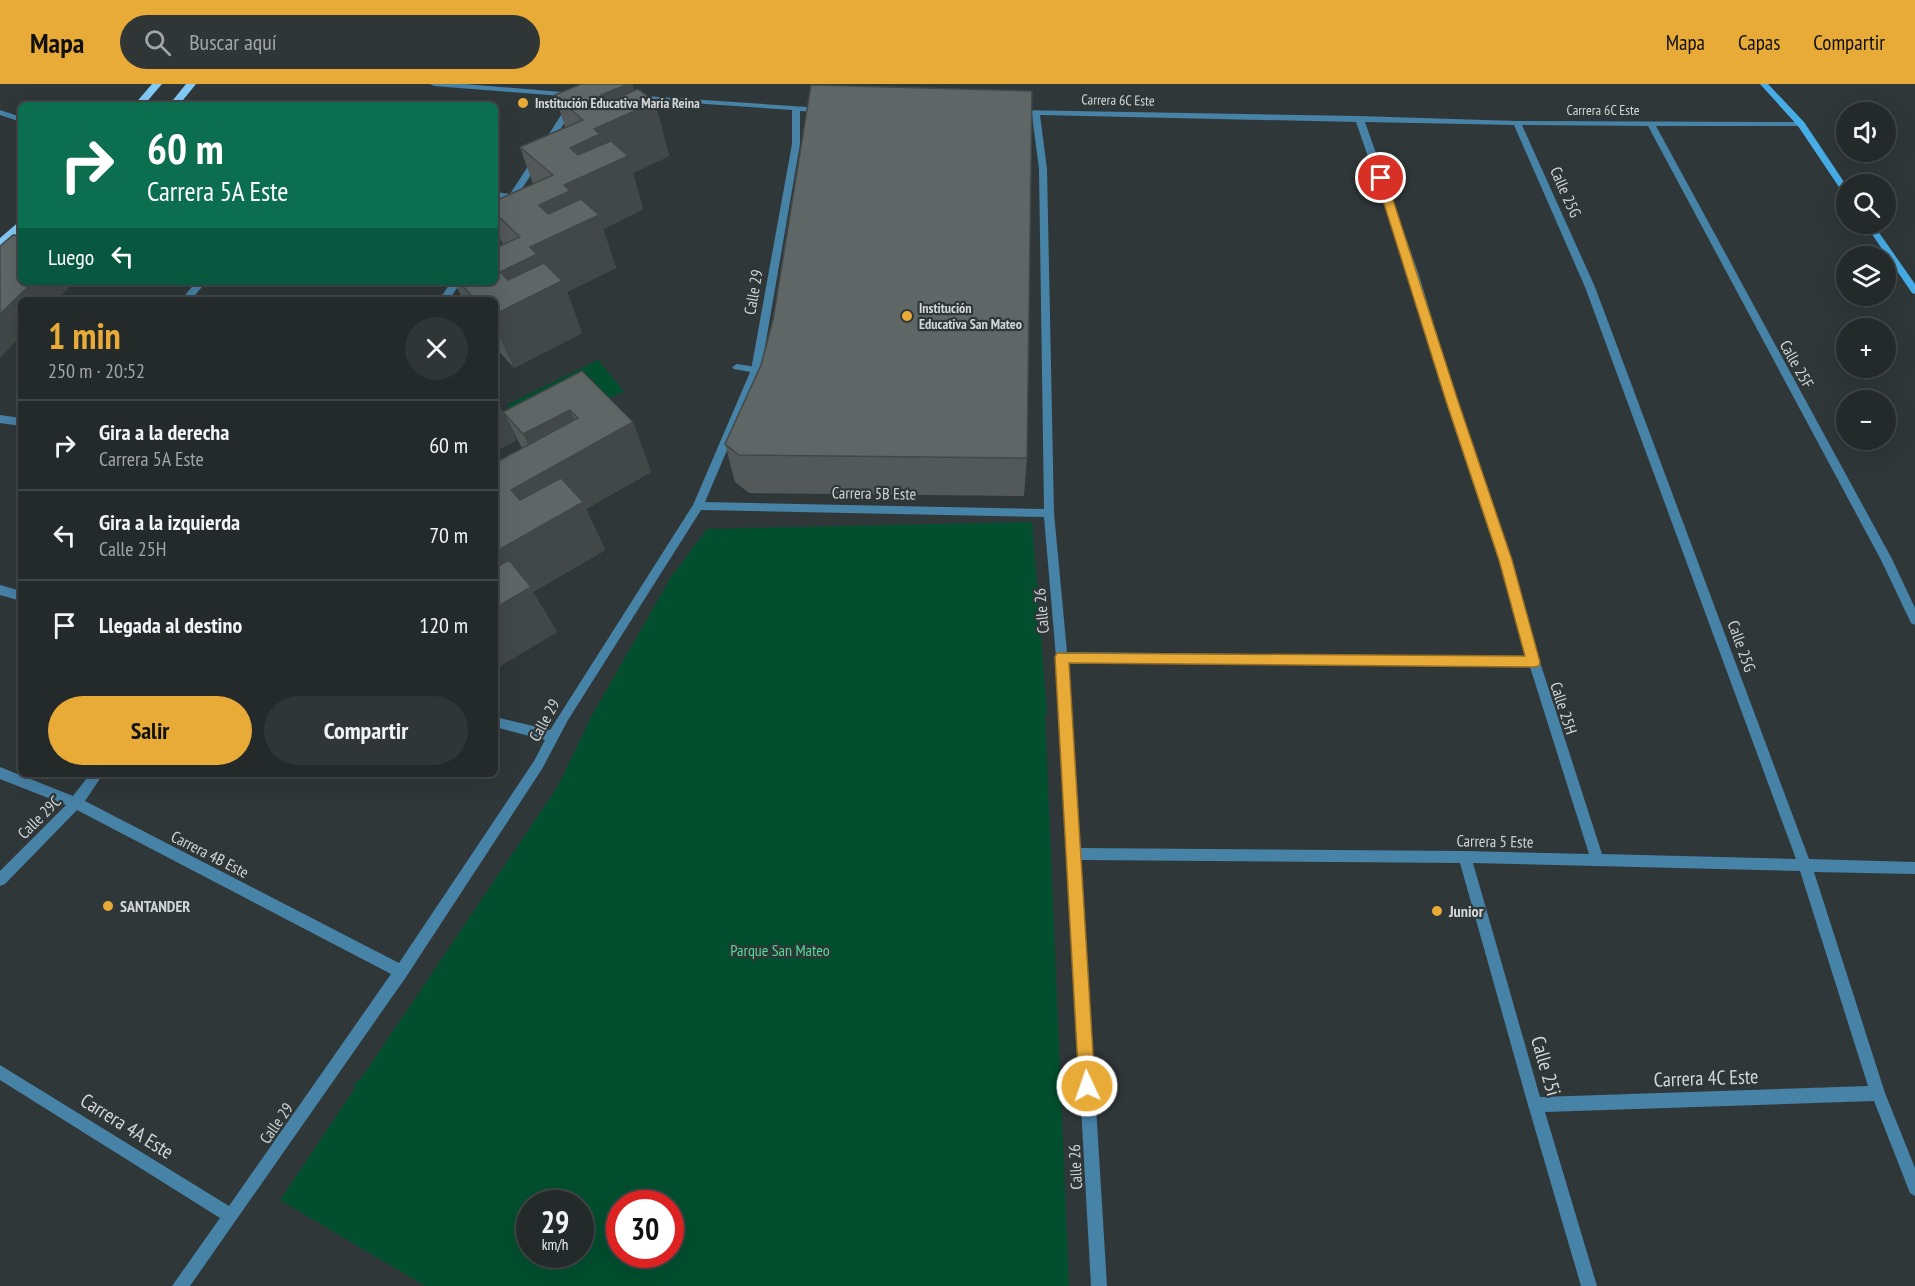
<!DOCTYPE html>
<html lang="es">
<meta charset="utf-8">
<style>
:root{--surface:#24292a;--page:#303536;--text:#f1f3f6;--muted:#a3a6a8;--line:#414547;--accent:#e9ab38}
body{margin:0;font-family:"PT Sans Narrow",sans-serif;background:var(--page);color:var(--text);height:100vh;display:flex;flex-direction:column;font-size:22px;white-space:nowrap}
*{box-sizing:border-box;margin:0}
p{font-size:20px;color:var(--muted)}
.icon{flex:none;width:33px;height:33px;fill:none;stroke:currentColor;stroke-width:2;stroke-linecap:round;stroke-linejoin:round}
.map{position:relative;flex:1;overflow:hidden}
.sheet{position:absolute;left:18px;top:213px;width:480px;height:480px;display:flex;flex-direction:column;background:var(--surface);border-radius:9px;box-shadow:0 6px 24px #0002,0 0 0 2px var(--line)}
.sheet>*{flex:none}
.hud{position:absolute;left:18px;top:18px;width:480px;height:183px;border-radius:9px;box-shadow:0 6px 24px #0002,0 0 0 2px var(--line);background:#0b6e4f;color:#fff;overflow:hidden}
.buttons{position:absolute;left:1836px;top:18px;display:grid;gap:12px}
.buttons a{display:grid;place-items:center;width:60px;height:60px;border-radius:50%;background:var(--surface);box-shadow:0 6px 24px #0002,0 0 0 2px var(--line);font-size:30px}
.speed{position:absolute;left:516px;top:1106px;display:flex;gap:12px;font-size:30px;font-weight:700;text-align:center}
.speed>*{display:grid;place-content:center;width:78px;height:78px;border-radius:50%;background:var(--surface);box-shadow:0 6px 24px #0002,0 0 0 2px var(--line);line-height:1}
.speed small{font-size:15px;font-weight:400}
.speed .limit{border:9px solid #d22;background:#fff;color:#111}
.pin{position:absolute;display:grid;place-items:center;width:51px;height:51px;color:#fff;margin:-26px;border:3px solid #fff;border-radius:50%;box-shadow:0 2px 6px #0007}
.me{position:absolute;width:66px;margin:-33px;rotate:357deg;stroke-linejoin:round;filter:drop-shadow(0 0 4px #0008)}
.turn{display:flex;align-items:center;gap:21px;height:126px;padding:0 30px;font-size:27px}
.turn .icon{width:78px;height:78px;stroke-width:2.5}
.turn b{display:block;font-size:42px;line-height:51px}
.then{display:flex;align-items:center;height:57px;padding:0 30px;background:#0003;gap:12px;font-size:22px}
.round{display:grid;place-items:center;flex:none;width:63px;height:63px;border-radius:32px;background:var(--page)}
.headline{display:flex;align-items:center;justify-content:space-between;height:102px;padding:0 30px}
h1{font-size:36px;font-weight:700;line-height:45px;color:var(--accent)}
.primary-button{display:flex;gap:12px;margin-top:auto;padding:12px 30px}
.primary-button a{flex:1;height:69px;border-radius:36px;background:var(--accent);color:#111;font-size:24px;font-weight:700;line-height:69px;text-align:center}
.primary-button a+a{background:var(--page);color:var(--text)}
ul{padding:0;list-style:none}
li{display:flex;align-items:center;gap:18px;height:90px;padding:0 30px;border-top:2px solid var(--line)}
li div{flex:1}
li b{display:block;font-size:22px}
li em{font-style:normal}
header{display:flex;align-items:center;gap:36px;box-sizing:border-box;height:84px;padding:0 30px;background:var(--accent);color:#111}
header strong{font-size:28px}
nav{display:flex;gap:33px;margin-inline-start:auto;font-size:21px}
.search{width:420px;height:54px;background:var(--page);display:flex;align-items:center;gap:15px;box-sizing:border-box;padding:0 21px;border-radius:33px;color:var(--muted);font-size:22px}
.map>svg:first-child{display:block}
.green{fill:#014f2f;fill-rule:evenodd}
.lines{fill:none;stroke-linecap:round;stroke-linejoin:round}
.lane{fill:#4782a7;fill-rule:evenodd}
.street{fill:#4782a7;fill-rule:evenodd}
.secondary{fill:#47ade7;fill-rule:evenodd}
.primary{fill:#83caf6;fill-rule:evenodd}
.wall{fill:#525958}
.shaded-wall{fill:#424847}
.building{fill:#5f6766;stroke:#424847;stroke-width:1.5}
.route{fill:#e9ab38;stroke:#976f24;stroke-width:1.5}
.poi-dot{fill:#e9ab38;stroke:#303738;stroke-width:2}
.labels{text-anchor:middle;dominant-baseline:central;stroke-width:4.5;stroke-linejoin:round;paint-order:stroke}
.far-street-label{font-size:14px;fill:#d2d6d7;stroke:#303738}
.far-poi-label{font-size:14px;font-weight:bold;fill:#d2d6d7;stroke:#303738;text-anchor:start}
.street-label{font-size:16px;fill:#d2d6d7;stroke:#303738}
.poi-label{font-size:16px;font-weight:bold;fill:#d2d6d7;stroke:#303738;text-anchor:start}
.park-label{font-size:16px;fill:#52dc97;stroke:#303738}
.near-street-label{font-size:20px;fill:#d2d6d7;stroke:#303738}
</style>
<header>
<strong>Mapa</strong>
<div class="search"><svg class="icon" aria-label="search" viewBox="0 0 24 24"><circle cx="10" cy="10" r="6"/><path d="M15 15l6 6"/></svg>Buscar aquí</div>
<nav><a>Mapa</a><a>Capas</a><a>Compartir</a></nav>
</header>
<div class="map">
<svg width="1915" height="1202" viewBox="0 0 1915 1202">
<rect width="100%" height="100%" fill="#303738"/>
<!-- green -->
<path class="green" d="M598 276 624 307 533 354 507 321Z
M1032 438 1047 629 1045 630 1069 1202H425L280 1116 355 1004 353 1001 362 993 558 702 591 633 671 493 707 445ZM530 1119H580V1170H530ZM620 1119H670V1170H620Z"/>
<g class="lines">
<!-- lane -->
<path class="lane" d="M196 198H206L191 216H181Z
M737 280 756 283 761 286 756 289 734 285 732 283Z
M0 331 21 334V342L0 339Z"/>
<!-- street -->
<path class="street" d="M430 0H464L574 9 578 11 574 13 434 2Z
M630 11 822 24 826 26 822 28 800 27V60L761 286 705 418 1044 425 1039 85 1032 31 1014 30V26L1359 32 1517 37 1804 38V42H1656L1892 475 1915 524V541L1911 539 1881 476 1648 42 1522 41 1595 203 1809 775 1915 778V790L1814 788 1885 1009 1915 1084V1112L1910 1109 1874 1017 1545 1028 1597 1202H1581L1528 1021 1460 779 1081 776 1107 1202H1091L1056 573 1044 433 701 426 568 636 542 685 406 893 190 1202H172L220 1134 0 996V981L229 1122 391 890 77 726 5 800 0 802V787L66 721 0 695V683L73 712 90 690H103L85 717 399 879 534 677 545 656 495 643V633L550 646 693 421 751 286 792 60V26L633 15H630ZM1040 31 1356 38 1409 191 1440 295 1500 475 1527 573 1067 568 1054 429 1047 85ZM1365 38 1514 41 1585 203 1796 775 1602 770 1540 578 1512 475 1450 295 1419 191ZM1068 578 1530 583 1589 770 1465 767 1080 764ZM1473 779 1800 787 1868 1002 1540 1013Z
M568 20 575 22 549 63H543L542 61Z
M0 26 21 33V38L0 31Z
M534 73 541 75 498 142 495 143V133L507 115 495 114V108L510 110Z
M451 198H461L449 216H439Z
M0 501 21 507V517L0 511Z"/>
<!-- secondary -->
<path class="secondary" d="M1760 0H1768L1804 38 1846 101V110L1843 109 1798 42Z
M1865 140H1873L1915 200V210L1912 209Z"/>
<!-- primary -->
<path class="primary" d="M152 0H162L144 21H134Z
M186 0H196L179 21H169Z
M21 136V146L0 164V154Z"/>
</g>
<!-- wall -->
<path class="wall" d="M632 0 634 7 655 18 669 72 633 89 643 125 603 145 616 184 567 208 582 249 514 284 495 263V216H463L454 198H495L503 161 495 143V117L533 100 520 63 565 43 555 11Z
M582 287 633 338 651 388 586 425 605 466 533 508 557 548 495 585 522 364 503 328Z
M725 360 1027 374 1024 412 749 409 735 398Z"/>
<!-- shaded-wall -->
<path class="shaded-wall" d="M628 0H632L639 26 655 18 669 72 633 89 643 125 603 145 616 184 567 208 582 249 514 284 495 244V230L500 188 530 163 539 121 564 101 570 64 594 45 601 11Z
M33 198H75L56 216H21V252L0 274V230Z
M495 313 517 356 495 368Z
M570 326 586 364 633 338 651 388 586 425 605 466 533 508 557 548 495 585V468L511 406 542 389 523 350Z"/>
<!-- building -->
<path class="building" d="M581 0H628L601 11 608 18 638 5 655 18 594 45 600 50 570 64 578 71 611 57 628 72 564 101 570 107 539 121 548 130 581 115 599 131 530 163 537 170 500 188 508 196 544 179 562 197 495 230V216H475L459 198H495V164L520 153 495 129V117L553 91 520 63 583 36 555 11Z
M811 1 1032 7 1027 374 739 371 725 360 761 281 773 236Z
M13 151 21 152V198H33L0 230V162Z
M582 287 633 338 511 406 520 416 561 394 583 418 495 468V379L578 334 570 326 523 350 503 328Z
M509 476 531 503 495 524V484Z"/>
<!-- route -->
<path class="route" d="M1381 91 1386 94 1458 317 1512 476 1540 578 1539 582 1534 583 1069 579 1095 1002 1093 1008 1087 1010 1081 1008 1079 1002 1055 573 1057 569 1525 572 1499 476 1446 317 1376 94Z"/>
<!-- markers -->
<g class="poi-dot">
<circle cx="523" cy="19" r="6"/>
<circle cx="907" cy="232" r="6"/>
<circle cx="108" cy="822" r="6"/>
<circle cx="1437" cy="827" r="6"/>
</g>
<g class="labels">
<!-- far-street labels -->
<g class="far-street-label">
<text transform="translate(1118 16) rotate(1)">Carrera 6C Este</text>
<text x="1603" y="26">Carrera 6C Este</text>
</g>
<!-- far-poi labels -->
<g class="far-poi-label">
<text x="535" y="19">Institución Educativa María Reina</text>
<text x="919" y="224">Institución<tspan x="919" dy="16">Educativa San Mateo</tspan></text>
</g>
<!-- street labels -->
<g class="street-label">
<text transform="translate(1566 108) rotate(66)">Calle 25G</text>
<text transform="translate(753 208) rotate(-80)">Calle 29</text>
<text transform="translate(1797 280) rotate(61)">Calle 25F</text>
<text transform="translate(874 409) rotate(1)">Carrera 5B Este</text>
<text transform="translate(1041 527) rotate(-95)">Calle 26</text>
<text transform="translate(1742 562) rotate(70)">Calle 25G</text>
<text transform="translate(1564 624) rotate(72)">Calle 25H</text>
<text transform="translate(544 636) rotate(-61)">Calle 29</text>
<text transform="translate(39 733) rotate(-45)">Calle 29C</text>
<text transform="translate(1495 757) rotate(1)">Carrera 5 Este</text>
<text transform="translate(210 770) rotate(27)">Carrera 4B Este</text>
<text transform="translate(276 1039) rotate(-55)">Calle 29</text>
<text transform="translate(1075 1083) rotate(-93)">Calle 26</text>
</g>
<!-- poi labels -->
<g class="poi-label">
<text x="120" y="822">SANTANDER</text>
<text x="1449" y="827">Junior</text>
</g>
<!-- park labels -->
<g class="park-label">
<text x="780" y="866">Parque San Mateo</text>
</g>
<!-- near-street labels -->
<g class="near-street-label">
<text transform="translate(1546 982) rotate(74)">Calle 25i</text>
<text transform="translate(1706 994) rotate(-2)">Carrera 4C Este</text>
<text transform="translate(127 1042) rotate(32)">Carrera 4A Este</text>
</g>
</g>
</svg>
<div class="buttons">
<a><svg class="icon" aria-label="sound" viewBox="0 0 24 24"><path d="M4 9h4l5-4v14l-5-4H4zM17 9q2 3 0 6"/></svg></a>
<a><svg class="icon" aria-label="search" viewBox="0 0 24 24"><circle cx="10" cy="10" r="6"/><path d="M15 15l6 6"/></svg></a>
<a><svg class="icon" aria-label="layers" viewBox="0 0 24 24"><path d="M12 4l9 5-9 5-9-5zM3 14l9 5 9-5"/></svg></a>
<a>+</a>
<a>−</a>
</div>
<div class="speed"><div>29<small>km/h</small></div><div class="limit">30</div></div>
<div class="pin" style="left:1381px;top:94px;background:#d93025"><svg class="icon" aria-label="arrive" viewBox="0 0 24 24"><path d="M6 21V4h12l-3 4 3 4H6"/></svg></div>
<svg class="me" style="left:1087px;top:1002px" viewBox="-20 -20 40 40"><circle r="17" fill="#e9ab38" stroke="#fff" stroke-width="3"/><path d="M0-11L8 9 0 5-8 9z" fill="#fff"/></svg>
<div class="hud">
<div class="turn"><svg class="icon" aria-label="right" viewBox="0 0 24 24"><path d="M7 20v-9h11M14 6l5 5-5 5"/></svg><div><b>60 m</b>Carrera 5A Este</div></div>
<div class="then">Luego<svg class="icon" aria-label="left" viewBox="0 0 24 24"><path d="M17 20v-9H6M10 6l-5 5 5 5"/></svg></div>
</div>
<section class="sheet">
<div class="headline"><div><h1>1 min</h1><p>250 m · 20:52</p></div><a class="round"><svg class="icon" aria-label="close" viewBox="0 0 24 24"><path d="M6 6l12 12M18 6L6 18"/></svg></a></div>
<ul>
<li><svg class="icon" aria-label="right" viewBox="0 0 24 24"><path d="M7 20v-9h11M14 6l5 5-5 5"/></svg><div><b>Gira a la derecha</b><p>Carrera 5A Este</p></div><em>60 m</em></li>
<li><svg class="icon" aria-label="left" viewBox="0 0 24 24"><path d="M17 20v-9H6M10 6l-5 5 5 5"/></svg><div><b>Gira a la izquierda</b><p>Calle 25H</p></div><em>70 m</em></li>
<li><svg class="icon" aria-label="arrive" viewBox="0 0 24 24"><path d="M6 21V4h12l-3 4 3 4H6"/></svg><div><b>Llegada al destino</b></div><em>120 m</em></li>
</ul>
<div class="primary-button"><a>Salir</a><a>Compartir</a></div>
</section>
</div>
